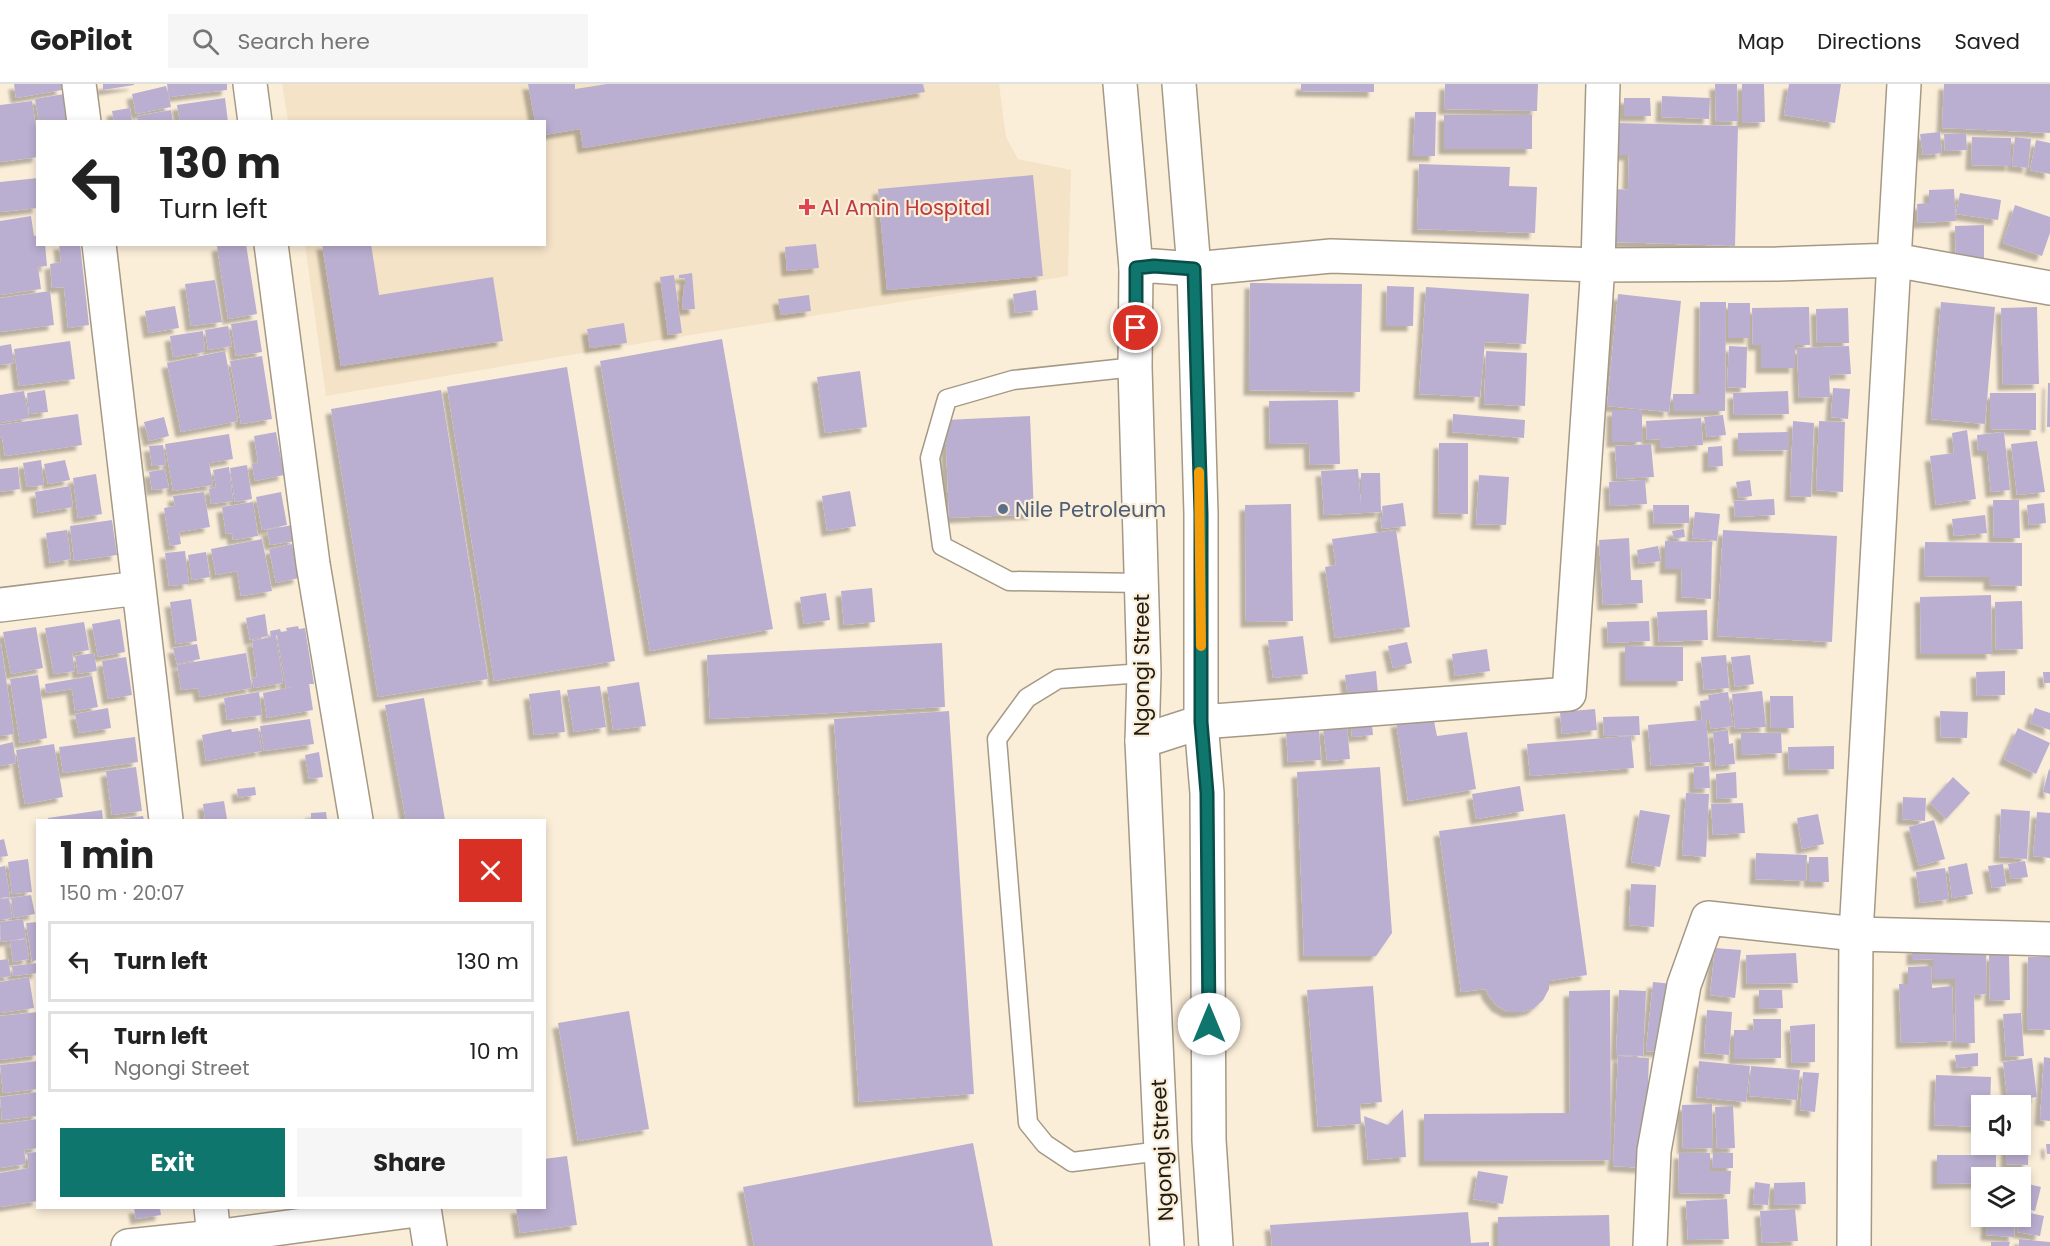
<!DOCTYPE html>
<meta charset="utf-8">
<style>
:root{--surface:#fff;--page:#f6f6f6;--text:#222;--muted:#767676;--line:#e0e0e0;--accent:#0f766e}
body{margin:0;font-family:Poppins,sans-serif;background:var(--page);color:var(--text);height:100vh;display:flex;flex-direction:column;font-size:22px;white-space:nowrap}
*{box-sizing:border-box;margin:0}
p{font-size:20px;color:var(--muted)}
.icon{flex:none;width:33px;height:33px;fill:none;stroke:currentColor;stroke-width:2;stroke-linecap:round;stroke-linejoin:round}
.map{position:relative;flex:1;overflow:hidden}
.details{position:absolute;left:36px;top:735px;width:510px;height:390px;display:flex;flex-direction:column;background:var(--surface);border-radius:0px;box-shadow:0 3px 9px #0003}
.details>*{flex:none}
.hud{position:absolute;left:36px;top:36px;width:510px;height:126px;border-radius:0px;box-shadow:0 3px 9px #0003;background:#fff;color:var(--text);overflow:hidden}
.controls{position:absolute;left:1971px;top:1011px;display:grid;gap:12px}
.controls a{display:grid;place-items:center;width:60px;height:60px;border-radius:0px;background:var(--surface);box-shadow:0 3px 9px #0003;font-size:30px}
.pin{position:absolute;display:grid;place-items:center;width:51px;height:51px;color:#fff;margin:-26px;border:3px solid #fff;border-radius:50%;box-shadow:0 2px 6px #0007}
.me{position:absolute;width:66px;margin:-33px;rotate:0deg;stroke-linejoin:round;filter:drop-shadow(0 0 4px #0008)}
.turn{display:flex;align-items:center;gap:21px;height:126px;padding:0 24px;font-size:27px}
.turn .icon{width:78px;height:78px;stroke-width:2.5}
.turn b{display:block;font-size:42px;line-height:51px}
.round{display:grid;place-items:center;flex:none;width:63px;height:63px;border-radius:0px;background:var(--page)}
.headline{display:flex;align-items:center;justify-content:space-between;height:102px;padding:0 24px}
h1{font-size:36px;font-weight:700;line-height:45px}
.button{display:flex;gap:12px;margin-top:auto;padding:12px 24px}
.button a{flex:1;height:69px;border-radius:0px;background:var(--accent);color:#fff;font-size:24px;font-weight:700;line-height:69px;text-align:center}
.button a+a{background:var(--page);color:var(--text)}
ul{padding:0;list-style:none}
li{display:flex;align-items:center;gap:18px;height:81px;margin:0 12px 9px;padding:0 12px;border:3px solid var(--line);border-radius:0px}
li div{flex:1}
li b{display:block;font-size:22px}
li em{font-style:normal}
header{display:flex;align-items:center;gap:36px;box-sizing:border-box;height:84px;padding:0 30px;background:var(--surface);border-bottom:2px solid var(--line)}
header strong{font-size:28px}
nav{display:flex;gap:33px;margin-inline-start:auto;font-size:21px}
.search{width:420px;height:54px;background:var(--page);display:flex;align-items:center;gap:15px;box-sizing:border-box;padding:0 21px;border-radius:0px;color:var(--muted);font-size:22px}
.map>svg:first-child{display:block}
.built{fill:#f4e3c7}
.building{fill:#bbafd1;filter:url(#shadow)}
.lines{fill:none;stroke-linecap:round;stroke-linejoin:round}
.lane-casing{stroke:#a59985;stroke-width:21}
.street-casing{stroke:#a59985;stroke-width:36}
.primary-casing{stroke:#a59985;stroke-width:36}
.lane{stroke:#fff;stroke-width:18}
.street{stroke:#fff;stroke-width:33}
.primary{stroke:#fff;stroke-width:33}
.route-casing{stroke:#0a4d48;stroke-width:15}
.route{stroke:#0f766e;stroke-width:10}
.slow{stroke:#f59e0b;stroke-width:10}
.health-dot{fill:#e0444e;stroke:#fbeed9;stroke-width:2}
.service-dot{fill:#5c6f8a;stroke:#fbeed9;stroke-width:2}
.labels{text-anchor:middle;dominant-baseline:central;stroke-width:4.5;stroke-linejoin:round;paint-order:stroke}
.health-label{font-size:21px;fill:#be3a42;stroke:#fbeed9;text-anchor:start}
.service-label{font-size:21px;fill:#4e5e75;stroke:#fbeed9;text-anchor:start}
.street-label{font-size:21px;fill:#201b14;stroke:#fbeed9}
</style>
<header>
<strong>GoPilot</strong>
<div class="search"><svg class="icon" aria-label="search" viewBox="0 0 24 24"><circle cx="10" cy="10" r="6"/><path d="M15 15l6 6"/></svg>Search here</div>
<nav><a>Map</a><a>Directions</a><a>Saved</a></nav>
</header>
<div class="map">
<svg width="2050" height="1162" viewBox="0 0 2050 1162">
<defs>
<filter id="shadow"><feDropShadow dx="-5.5" dy="5.5" stdDeviation="1.5" flood-color="#0004"/></filter>
</defs>
<rect width="100%" height="100%" fill="#fbeed9"/>
<!-- built -->
<path class="built" d="M282 0H999L1006 53 1018 75 1071 86 1068 192 697 250 326 312 305 161 544 160V38L288 37Z"/>
<!-- building -->
<path class="building" d="M14 0H61L62 6 16 14Z
M103 0H134V1L103 6Z
M167 0H227V6L169 13 171 23 136 30 132 10 166 2 169 13Z
M528 0H575V5L607 0H923L925 8 583 64 580 45 544 51V38H535Z
M1301 0H1374V8L1301 7Z
M1445 0H1538L1537 27 1444 25Z
M1715 0H1737L1738 37 1716 38Z
M1742 0H1764L1765 38 1742 39Z
M1789 0H1841L1835 39 1784 31Z
M1944 0H2050V49L1942 44Z
M64 10 69 36 39 38 35 15Z
M1662 12 1710 14 1709 35 1661 33Z
M225 14 228 38H180L177 21Z
M1624 14H1650L1651 32H1624Z
M32 17 38 55V73L0 78V21Z
M130 24 132 38H114L112 27Z
M171 26 173 38H138L137 32Z
M1415 28H1436L1435 72H1413Z
M1444 31H1532V65H1444Z
M1618 39 1738 42 1735 162 1615 158 1616 105 1628 106 1629 71H1617Z
M1940 48 1942 69 1923 71 1920 50Z
M1966 49 1967 66 1945 67 1944 50Z
M1972 53 2011 54V82L1971 81Z
M2015 53 2031 55 2028 84 2012 82Z
M2036 56 2050 59V90L2030 86Z
M1419 80 1510 83 1509 102 1537 103 1535 149 1417 145Z
M1033 91 1043 192 887 206 878 105Z
M38 94V124L0 128V98Z
M1954 105 1956 137 1918 139 1917 120 1929 119V106Z
M1960 109 2001 116 1998 136 1956 130Z
M2015 121 2050 133V149L2042 172 2003 159Z
M31 132 34 152 38 151V160H45L47 182 38 183 41 205 0 211V137Z
M1984 141V174L1956 175 1955 142Z
M59 160H80L89 241 68 244 64 203 52 204 50 180 61 178Z
M228 160H246L257 230 228 235 217 162Z
M322 160H371L379 211 493 193 503 257 341 282Z
M816 160 819 184 787 187 785 163Z
M692 189 695 225 683 226 682 212H684L683 202 685 201V194H679V191Z
M674 191 682 249 668 251 660 193Z
M215 196 222 238 191 242 185 200Z
M1250 199 1362 200 1360 308 1249 306Z
M1387 202 1414 203 1413 242H1386Z
M1426 203 1529 210 1526 260 1485 258 1480 313 1419 310Z
M1036 206 1038 226 1015 229 1013 210Z
M50 207 54 241 0 248V214Z
M1618 210 1681 217 1669 328 1607 322Z
M809 211 811 227 781 231 778 215Z
M1700 218H1726L1725 327H1673V310H1699Z
M1941 218 1995 223 1985 340 1931 335Z
M1728 219H1750V254H1728Z
M175 222 179 244 149 249 145 227Z
M1809 223 1810 261H1795V284H1761V261H1753L1752 224Z
M2037 223 2039 300 2003 301 2001 224Z
M1848 224 1849 259H1817L1816 225Z
M257 236 262 268 236 272 231 240Z
M624 239 627 259 590 264 587 245Z
M228 242 232 262 208 266 205 246Z
M203 247 205 268 173 273 170 252Z
M722 255 773 545 650 567 600 277Z
M70 257 75 295 19 302 14 265Z
M11 260 14 279 0 281V262Z
M1729 262 1747 263 1746 304 1727 303Z
M1849 262 1851 290 1829 291 1830 313 1799 314 1797 264Z
M225 267 238 337 181 348 167 279Z
M1486 267 1527 269 1525 322 1484 320Z
M262 272 272 335 241 340 230 277Z
M567 283 615 577 494 597 447 303Z
M860 287 867 343 825 349 817 293Z
M2048 299H2050V343H2047Z
M1833 304 1850 305 1848 335 1831 333Z
M45 306 48 328 29 330 27 309Z
M441 306 488 595 378 613 331 325Z
M24 307 29 334 0 339V311Z
M1788 307 1789 330 1734 331 1733 309Z
M1990 309H2036V346L1990 345Z
M1338 316 1340 380 1310 381 1309 359 1270 360 1269 317Z
M1612 326H1642V358H1612Z
M78 330 82 361 5 372 2 353 0 354V341Z
M1453 330 1525 336 1524 354 1452 348Z
M1723 331 1726 351 1707 353 1704 333Z
M1030 332 1034 430 949 434 945 336Z
M164 333 169 352 149 357 144 338Z
M1701 334 1703 361 1660 364V355L1647 356 1646 337Z
M1793 337 1814 339 1811 413 1790 412Z
M1819 337 1845 338 1843 408 1816 406Z
M1967 346 1976 415 1936 421 1930 372 1954 369 1952 349Z
M276 348 284 391 255 397 252 380 258 378 254 352Z
M1789 348V366L1738 367V349Z
M2004 348 2010 406 1991 408 1987 367H1978L1977 351Z
M229 350 233 375 209 379 213 401 173 407 165 360Z
M2037 357 2045 408 2017 411 2011 360Z
M1439 359H1468V430L1438 429Z
M1651 360 1654 393 1617 395 1615 362Z
M163 361 166 381 152 382 149 362Z
M1722 362 1723 382 1708 383V363Z
M41 376 44 401 27 403 23 379Z
M65 376 70 396 48 400 44 380Z
M247 381 252 415 235 418 230 384Z
M18 383 20 405 0 408V385Z
M229 383 233 417 211 420 209 405 216 403 213 386Z
M165 385 169 404 152 406 149 388Z
M1358 385 1361 421V389H1380L1381 428 1324 431 1321 387Z
M96 390 102 430 78 434 73 394Z
M1479 391 1509 393 1506 441 1476 440Z
M1645 396 1647 420 1610 422 1609 398Z
M1750 396 1752 412 1739 414 1736 398Z
M70 402 73 423 38 429 35 408Z
M850 407 856 442 827 447 822 412Z
M204 408 210 443 179 448 181 460 170 462 164 424 175 422 173 412Z
M281 408 287 441 262 446 256 413Z
M1774 415 1775 431 1735 433 1734 417Z
M1993 416H2019L2020 454H1994Z
M253 418 258 452 233 456 232 449 226 450 222 423Z
M1403 419 1406 442 1382 445 1380 432H1383L1382 422Z
M2044 419 2046 439 2029 441 2027 421Z
M1291 420 1293 537 1246 538 1245 421Z
M1653 421H1689V439L1654 440Z
M1695 428 1720 430 1717 457 1692 454Z
M1985 431 1987 449 1954 452 1952 435Z
M112 436 117 471 74 477 70 442Z
M292 441 296 457 270 461 267 446Z
M1684 445 1685 453 1674 455 1672 447Z
M67 446 71 475 50 479 46 449Z
M1396 446 1410 543 1335 554 1325 483 1336 481 1332 455Z
M1723 446 1837 452 1832 558 1717 552Z
M1629 454 1631 496H1642L1643 519 1603 521 1599 456Z
M262 455 272 507 241 512 237 487 216 491 211 465Z
M1665 457 1712 458 1711 515 1681 513 1682 485H1665Z
M1925 458 2022 459V502L1989 501V493L1924 492Z
M292 460 299 494 276 499 269 465Z
M1658 462 1661 477 1639 480 1637 466Z
M185 467 189 500 169 502 165 469Z
M206 468 210 493 192 496 188 471Z
M872 504 875 538 844 541 841 507Z
M826 509 830 536 804 540 800 513Z
M1991 511 1992 570H1921L1920 513Z
M191 515 197 557 176 560 170 518Z
M2022 517 2023 565 1996 566 1995 518Z
M1707 526 1708 556 1659 558 1657 528Z
M265 530 268 552 250 556 246 534Z
M120 535 125 568 98 573 92 540Z
M1649 537 1650 557 1608 559 1607 538Z
M84 538 89 566 72 569 75 587 54 590 45 544Z
M298 542 299 545 305 544 314 600H309L313 626 267 634 263 609 297 602 286 604 277 551 276 552 283 599 254 604 252 594 257 593 252 557 271 553 270 547 280 545 281 548 287 547 286 544Z
M36 543 43 584 11 590 3 548Z
M1303 552 1308 590 1273 594 1268 556Z
M1407 558 1412 579 1393 584 1388 562Z
M942 559 945 623 710 635 707 571Z
M1 560 14 650 0 652V561Z
M197 560 200 575 177 580 173 564Z
M1625 562 1683 563V597H1625Z
M1487 565 1490 587 1455 592 1452 570Z
M94 569 97 587 78 590 75 572Z
M246 569 252 604 200 613 198 604 181 606 177 581Z
M1726 571 1729 604 1704 606 1701 573Z
M1750 571 1754 600 1735 603 1731 573Z
M126 573 132 611 108 615 102 577Z
M1376 587 1378 610 1348 614 1345 591Z
M2005 587V611L1977 612 1976 588Z
M2043 588H2050V599H2044Z
M38 591 47 654 20 659 10 595Z
M92 592 98 623 75 627 72 605 46 609 45 600Z
M639 598 646 642 613 646 607 603Z
M600 602 606 643 574 648 567 606Z
M560 606 565 648 534 651 529 610Z
M1762 607 1766 643 1735 645 1732 610Z
M259 608 262 631 227 636 224 614Z
M1728 608 1733 642 1711 645 1709 635H1706L1710 678 1651 682 1648 641 1702 636 1700 617 1709 616 1708 611Z
M1770 612H1793L1794 644H1771Z
M424 614 445 736H406L385 621Z
M108 624 111 644 79 649 75 630Z
M2035 624 2050 629V646L2030 639Z
M1595 625 1597 646 1562 650 1560 628Z
M949 627 974 1010 859 1018 834 635Z
M1940 627 1968 628 1967 654 1941 653Z
M1371 631 1373 651 1352 653 1350 633Z
M1433 632 1437 652 1467 648 1476 705 1408 717 1396 638Z
M1639 632 1640 651 1604 652 1603 633Z
M310 635 314 660 264 667 260 642Z
M1347 641 1350 675 1327 677 1323 644Z
M258 644 262 667 206 677 202 651 231 645 232 648Z
M2018 644 2050 659 2036 690 2004 675Z
M1319 646 1321 676 1288 678 1286 648Z
M1728 646 1729 660 1733 659 1735 680 1716 682 1713 648Z
M1741 649H1781L1782 669 1741 671Z
M1631 652 1634 684 1530 692 1527 660Z
M135 653 138 678 63 689 59 663Z
M13 658 16 679 0 682V661Z
M54 660 63 713 25 720 16 666Z
M1834 662V685L1789 686 1788 663Z
M319 668 323 693 309 695 305 671Z
M1709 682 1710 704 1694 705V683Z
M136 683 142 727 112 731 106 687Z
M1380 683 1392 849 1376 872H1304L1297 688Z
M2049 685 2050 686V710L2043 708Z
M1736 688 1737 714 1717 715 1716 690Z
M1953 693 1970 709 1946 735 1930 719Z
M1520 702 1524 727 1476 735 1472 710Z
M255 703 256 711 238 714 237 705Z
M1686 709 1709 710 1706 773 1682 771Z
M1903 713 1926 714 1925 737 1902 735Z
M224 717 227 735 205 736 203 720Z
M1743 719 1745 749 1713 751 1711 720Z
M2001 725 2030 727 2027 775 1999 773Z
M102 726 103 736H48V734Z
M1640 726 1670 731 1660 783 1631 778Z
M326 728 327 736H311V729Z
M2037 728 2050 729V774L2033 772Z
M1565 730 1587 891 1549 897V905L1543 916 1533 925 1521 928H1508L1497 922 1488 911 1486 905 1461 908 1439 747Z
M1818 730 1824 760 1802 765 1797 734Z
M143 732 144 736H120V735Z
M1934 736 1945 775 1919 782 1909 743Z
M4 755 8 772 0 773V756Z
M1756 769 1807 771 1806 797 1755 795Z
M1809 773H1828L1829 798H1809Z
M28 775 32 808 12 810 8 778Z
M2025 777 2028 793 2011 795 2008 780Z
M1967 779 1973 810 1952 814 1948 783Z
M2003 780 2006 802 1992 804 1988 782Z
M5 782 10 813 0 814V783Z
M1945 784 1949 815 1920 819 1916 788Z
M1631 800 1656 801 1654 843 1629 841Z
M31 811 35 830 14 834 11 814Z
M9 814 12 834 0 836V815Z
M23 835 26 854 1 858 0 838Z
M38 838V875L32 878 26 839Z
M26 855 29 875 13 878 10 857Z
M1986 863 1987 910 1974 911 1975 959H1956L1955 895H1933V875L1912 876V864Z
M1715 864 1741 866 1735 914 1710 911Z
M1796 869 1798 899 1747 900 1746 871Z
M1989 871H2009L2010 916 1990 917Z
M2028 873H2050V946L2027 945Z
M8 875 11 892 0 894V876Z
M38 879V889L13 892 12 882Z
M1931 882 1932 904 1952 902 1954 957 1901 959 1899 900H1908V883Z
M29 893 34 924 0 929V898Z
M1653 898 1673 900 1667 968 1646 967Z
M1373 902 1382 1018 1360 1020 1361 1040 1318 1043 1307 906Z
M1610 906 1611 1076 1424 1077V1030L1570 1029 1569 907Z
M1619 906 1646 907 1643 972 1616 971Z
M1759 906H1782L1783 924 1759 925Z
M1707 926 1732 928 1729 971 1704 969Z
M629 927 649 1045 578 1057 558 939Z
M38 928V971L0 976V932Z
M2021 929 2024 972 2006 973 2003 930Z
M1753 935H1781V974L1734 975V946H1754Z
M1815 940V978L1792 979 1790 942Z
M1978 969V982L1957 984 1955 971Z
M1618 972 1649 974 1645 1084 1613 1082Z
M2044 973 2050 974V1037L2040 1036Z
M2032 974 2037 1013 2008 1017 2003 978Z
M38 977V1005L3 1009 0 981Z
M1699 977 1750 982 1746 1018 1696 1013Z
M1751 982 1800 986 1797 1016 1749 1012Z
M1803 988 1819 989 1815 1028 1800 1026Z
M1936 991 1991 993 1990 1022H1982V1043L1934 1041Z
M38 1008V1032L2 1036 0 1013Z
M1712 1020 1713 1064 1683 1065 1682 1021Z
M1733 1022 1735 1064 1717 1065 1715 1023Z
M1403 1025 1406 1073 1368 1076 1364 1032 1388 1041Z
M38 1035V1064L24 1066 26 1080 0 1084V1040Z
M2020 1039H2029L2028 1081 2006 1080 2007 1060H2020Z
M973 1059 993 1162H754L743 1103Z
M2046 1060H2050V1070H2047Z
M38 1068V1117L0 1123V1089L29 1084 27 1069Z
M1679 1069H1710V1087H1731L1730 1110 1678 1109Z
M1713 1069H1733V1084H1712Z
M1937 1071H1996V1094H1982V1099L1937 1100Z
M567 1072 577 1141 520 1149 516 1124H544V1075Z
M1478 1087 1508 1092 1503 1120 1473 1115Z
M1755 1098 1770 1100 1768 1121 1753 1120Z
M1805 1098 1806 1120 1774 1121V1099Z
M2024 1099 2041 1103 2035 1127 2020 1123V1114Z
M1727 1115 1729 1155 1688 1156 1686 1117Z
M134 1124H160L161 1131 136 1135Z
M1795 1125 1798 1157 1762 1159 1760 1127Z
M2021 1127 2044 1132 2040 1152 2017 1148Z
M1468 1128 1471 1159 1489 1158V1162H1272L1270 1141Z
M1609 1131 1610 1162H1498V1133Z
M1987 1132H2015L2014 1153 1986 1151Z
M2019 1155 2050 1158V1162H2019Z
M1991 1158H2010L2009 1162H1991Z"/>
<g class="lines">
<defs>
<path id="lane" d="M1135 283 1013 296 947 315 930 374 942 462 1009 497 1141 499
M1144 589 1058 595 1027 614 997 655 1028 1039 1045 1060 1072 1078 1161 1067"/>
<path id="street" d="M79 0 84 38
M250 0 255 38
M99 160 166 736
M271 160 313 480 356 736
M1136 184 1154 182 1194 185 1331 172 1598 181 1777 180 1894 176 2050 204
M0 521 139 504
M1142 657 1201 638 1569 610 1598 181 1603 0
M211 1124 214 1153
M424 1124 430 1162
M128 1162 214 1153 424 1125
M1650 1162 1654 1067 1684 901 1708 834 1856 850 2050 855
M1854 1162 1856 850 1904 0"/>
<path id="primary" d="M1120 0 1136 184 1135 283 1144 589 1142 657 1161 1067 1167 1162
M1179 0 1194 185 1201 430V638L1207 709 1209 1056 1216 1162"/>
</defs>
<!-- lane casing -->
<use href="#lane" class="lane-casing"/>
<!-- street casing -->
<use href="#street" class="street-casing"/>
<!-- primary casing -->
<use href="#primary" class="primary-casing"/>
<!-- lane -->
<use href="#lane" class="lane"/>
<!-- street -->
<use href="#street" class="street"/>
<!-- primary -->
<use href="#primary" class="primary"/>
</g>
<g class="lines">
<defs>
<path id="route" d="M1136 244V184L1154 182 1194 185 1201 430V638L1207 709 1209 940"/>
</defs>
<!-- route casing -->
<use href="#route" class="route-casing"/>
<!-- route -->
<use href="#route" class="route"/>
<!-- slow -->
<path class="slow" d="M1199 388 1201 562"/>
</g>
<!-- markers -->
<path class="health-dot" d="M804 114h6v6h6v6h-6v6h-6v-6h-6v-6h6z"/>
<circle class="service-dot" cx="1003" cy="425" r="6"/>
<g class="labels">
<!-- health labels -->
<g class="health-label">
<text x="820" y="123">Al Amin Hospital</text>
</g>
<!-- service labels -->
<g class="service-label">
<text x="1015" y="425">Nile Petroleum</text>
</g>
<!-- street labels -->
<g class="street-label">
<text transform="translate(1141 581) rotate(-90)">Ngongi Street</text>
<text transform="translate(1162 1066) rotate(-93)">Ngongi Street</text>
</g>
</g>
</svg>
<div class="controls">
<a><svg class="icon" aria-label="sound" viewBox="0 0 24 24"><path d="M4 9h4l5-4v14l-5-4H4zM17 9q2 3 0 6"/></svg></a>
<a><svg class="icon" aria-label="layers" viewBox="0 0 24 24"><path d="M12 4l9 5-9 5-9-5zM3 14l9 5 9-5"/></svg></a>
</div>
<div class="pin" style="left:1136px;top:244px;background:#d93025"><svg class="icon" aria-label="arrive" viewBox="0 0 24 24"><path d="M6 21V4h12l-3 4 3 4H6"/></svg></div>
<svg class="me" style="left:1209px;top:940px" viewBox="-20 -20 40 40"><circle r="19" fill="#fff"/><path d="M0-13L10 11 0 6-10 11z" fill="#0f766e"/></svg>
<div class="hud">
<div class="turn"><svg class="icon" aria-label="left" viewBox="0 0 24 24"><path d="M17 20v-9H6M10 6l-5 5 5 5"/></svg><div><b>130 m</b>Turn left</div></div>
</div>
<section class="details">
<div class="headline"><div><h1>1 min</h1><p>150 m · 20:07</p></div><a class="round" style="background:#d93025;color:#fff"><svg class="icon" aria-label="close" viewBox="0 0 24 24"><path d="M6 6l12 12M18 6L6 18"/></svg></a></div>
<ul>
<li><svg class="icon" aria-label="left" viewBox="0 0 24 24"><path d="M17 20v-9H6M10 6l-5 5 5 5"/></svg><div><b>Turn left</b></div><em>130 m</em></li>
<li><svg class="icon" aria-label="left" viewBox="0 0 24 24"><path d="M17 20v-9H6M10 6l-5 5 5 5"/></svg><div><b>Turn left</b><p>Ngongi Street</p></div><em>10 m</em></li>
</ul>
<div class="button"><a>Exit</a><a>Share</a></div>
</section>
</div>
